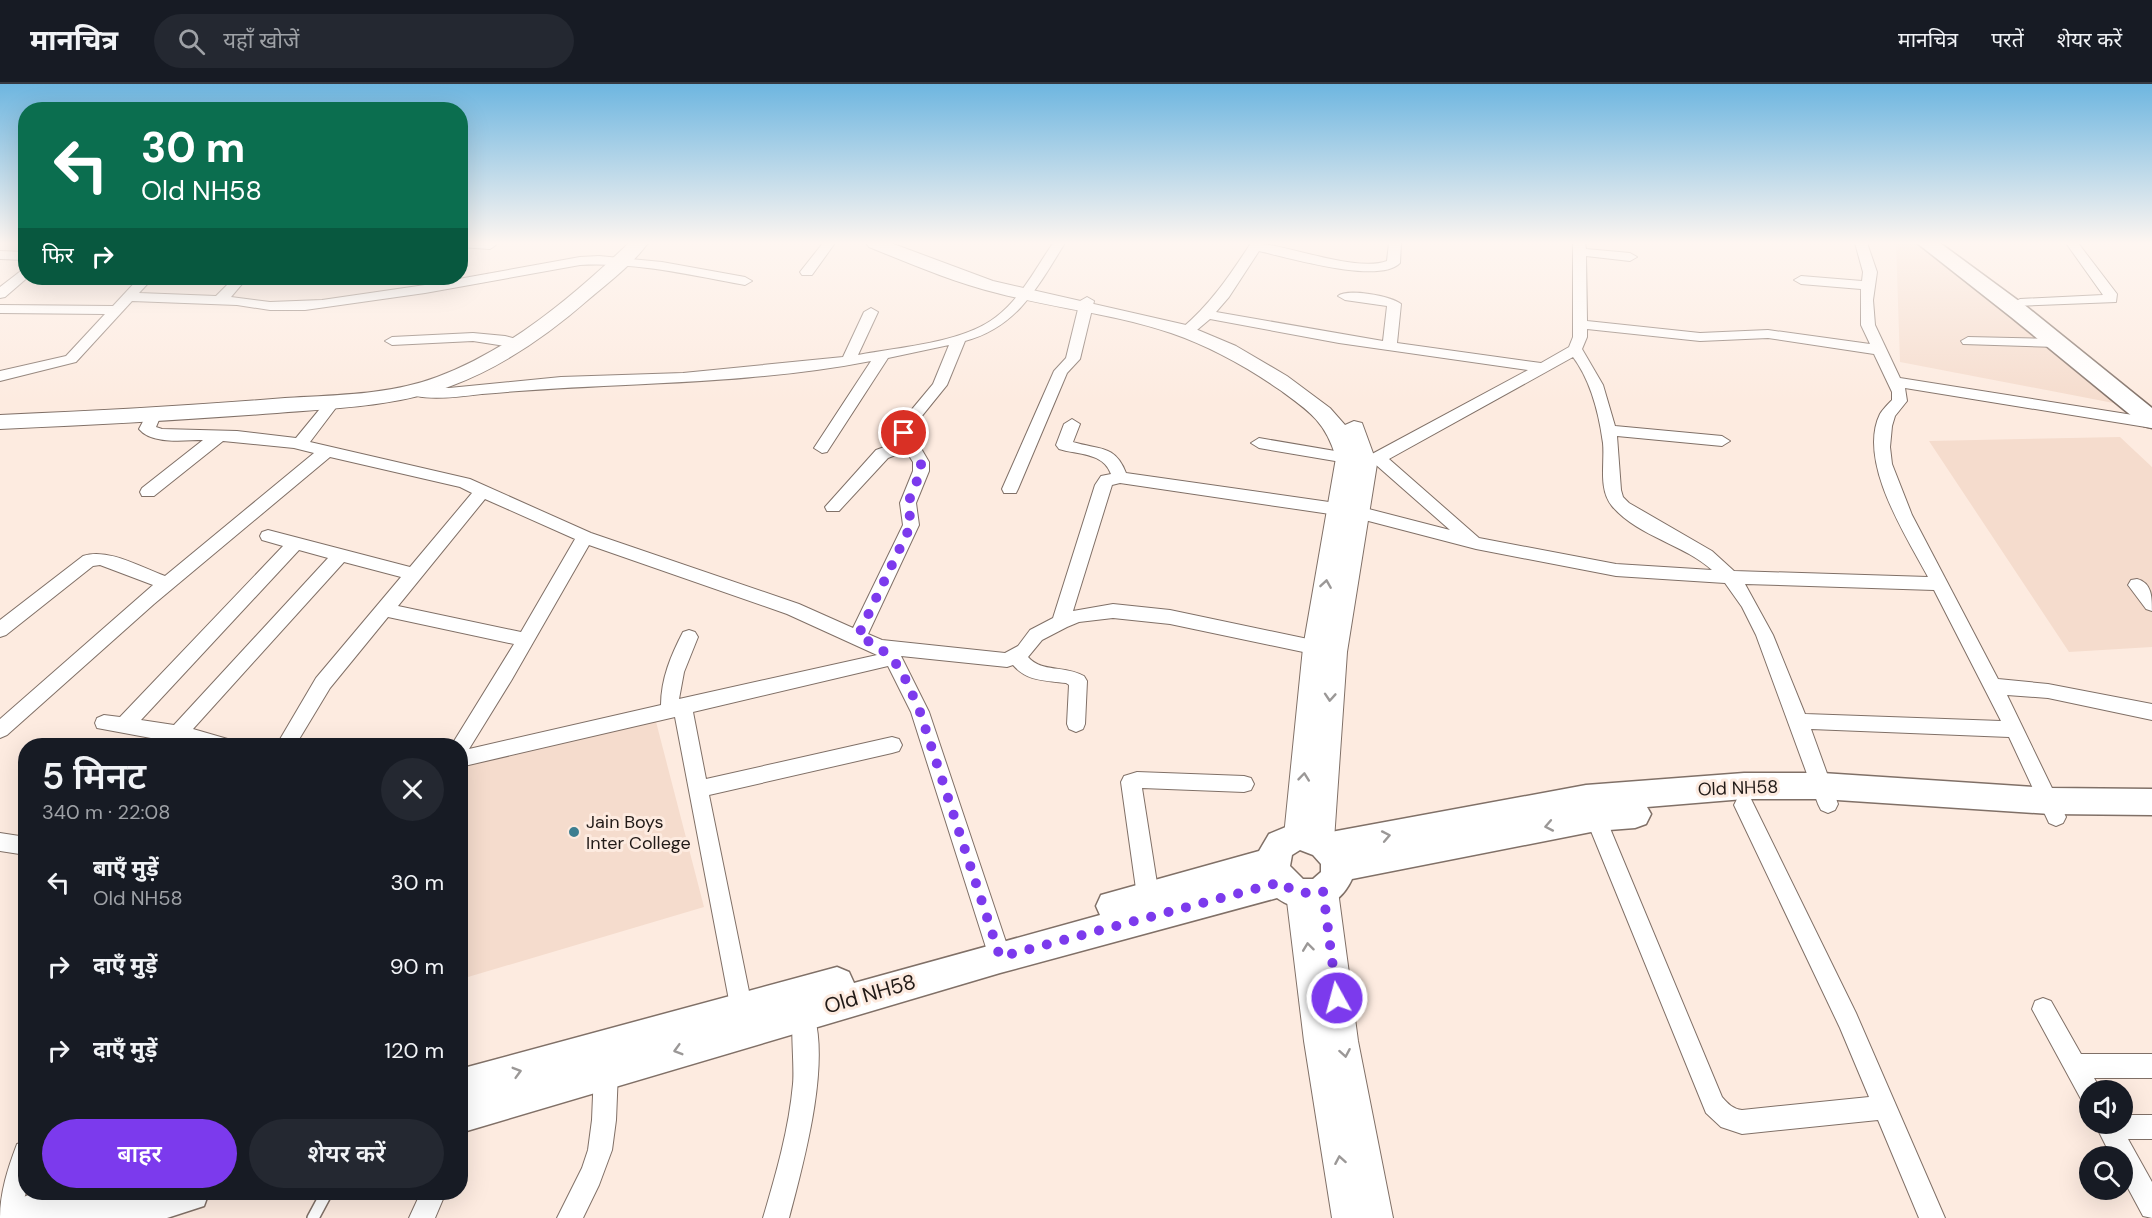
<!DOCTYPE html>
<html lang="hi">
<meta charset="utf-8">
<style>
:root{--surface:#171b24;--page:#242831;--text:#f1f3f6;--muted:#9ea1a6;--line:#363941;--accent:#7c3aed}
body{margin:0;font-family:"DM Sans","Noto Sans Devanagari",sans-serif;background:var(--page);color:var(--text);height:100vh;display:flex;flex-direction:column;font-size:22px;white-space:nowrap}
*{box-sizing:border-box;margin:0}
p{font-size:20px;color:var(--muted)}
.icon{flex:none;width:33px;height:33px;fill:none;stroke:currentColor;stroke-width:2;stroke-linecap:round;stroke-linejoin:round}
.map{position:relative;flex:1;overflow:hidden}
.details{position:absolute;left:18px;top:654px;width:450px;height:462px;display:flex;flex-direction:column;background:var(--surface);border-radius:24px;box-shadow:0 6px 24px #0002}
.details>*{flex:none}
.banner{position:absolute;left:18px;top:18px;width:450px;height:183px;border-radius:24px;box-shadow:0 6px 24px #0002;background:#0b6e4f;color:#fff;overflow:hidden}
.fabs{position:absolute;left:2079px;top:996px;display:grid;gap:12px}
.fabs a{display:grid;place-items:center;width:54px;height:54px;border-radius:50%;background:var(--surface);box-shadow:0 6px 24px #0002;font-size:30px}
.pin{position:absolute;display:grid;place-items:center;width:51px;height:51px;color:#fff;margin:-26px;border:3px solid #fff;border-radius:50%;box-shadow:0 2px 6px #0007}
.me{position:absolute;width:66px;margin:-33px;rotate:353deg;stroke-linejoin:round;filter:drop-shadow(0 0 4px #0008)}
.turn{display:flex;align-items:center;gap:21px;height:126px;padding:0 24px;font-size:27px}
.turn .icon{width:78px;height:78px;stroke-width:2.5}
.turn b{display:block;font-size:42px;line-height:51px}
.then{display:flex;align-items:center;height:57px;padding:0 24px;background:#0003;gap:12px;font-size:22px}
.round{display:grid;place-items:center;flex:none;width:63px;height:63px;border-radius:32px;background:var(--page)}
.head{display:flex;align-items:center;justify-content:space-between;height:102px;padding:0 24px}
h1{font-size:36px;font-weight:600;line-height:45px}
.button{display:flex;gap:12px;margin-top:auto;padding:12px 24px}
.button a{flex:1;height:69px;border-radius:36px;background:var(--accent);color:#fff;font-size:24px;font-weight:600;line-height:69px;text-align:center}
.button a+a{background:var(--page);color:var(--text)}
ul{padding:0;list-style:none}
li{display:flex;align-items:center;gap:18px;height:84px;padding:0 24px}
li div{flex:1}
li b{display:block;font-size:22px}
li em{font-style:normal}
header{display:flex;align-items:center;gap:36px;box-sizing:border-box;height:84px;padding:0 30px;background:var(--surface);border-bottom:2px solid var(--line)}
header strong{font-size:28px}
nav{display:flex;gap:33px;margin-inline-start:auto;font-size:21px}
.search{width:420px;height:54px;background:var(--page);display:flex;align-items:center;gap:15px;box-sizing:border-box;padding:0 21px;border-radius:33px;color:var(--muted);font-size:22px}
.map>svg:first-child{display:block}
.built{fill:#f5dccd}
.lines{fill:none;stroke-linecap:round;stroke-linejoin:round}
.lane-casing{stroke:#807067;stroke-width:14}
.street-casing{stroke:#807067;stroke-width:2}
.secondary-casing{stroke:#807067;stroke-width:2}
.primary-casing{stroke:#807067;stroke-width:3}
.lane{stroke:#fff;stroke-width:11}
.street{fill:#fff;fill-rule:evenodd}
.secondary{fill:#fff;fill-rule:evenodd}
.primary{fill:#fff;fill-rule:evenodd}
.oneway{stroke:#9b9897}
.route{stroke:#7c3aed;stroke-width:10;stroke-dasharray:0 18}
.poi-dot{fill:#3d7e90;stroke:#fdebe0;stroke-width:2}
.labels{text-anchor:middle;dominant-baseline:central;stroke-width:6;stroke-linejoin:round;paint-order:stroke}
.street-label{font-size:18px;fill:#211a17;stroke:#fdebe0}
.poi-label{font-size:18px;fill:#211a17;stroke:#fdebe0;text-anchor:start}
.near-street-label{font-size:21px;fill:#211a17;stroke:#fdebe0}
</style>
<header>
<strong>मानचित्र</strong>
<div class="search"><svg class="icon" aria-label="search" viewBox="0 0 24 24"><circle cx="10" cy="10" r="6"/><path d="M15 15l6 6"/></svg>यहाँ खोजें</div>
<nav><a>मानचित्र</a><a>परतें</a><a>शेयर करें</a></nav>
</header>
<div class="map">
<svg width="2152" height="1134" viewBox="0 0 2152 1134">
<rect width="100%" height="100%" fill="#fdebe0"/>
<!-- built -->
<path class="built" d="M1896 159H1925L2129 322 1900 278Z
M2120 353 2152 383V563L2069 568 1929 357Z
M654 630 704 823 468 893 460 673Z"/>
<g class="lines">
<defs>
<path id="lane" d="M313 1134 327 1108"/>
<path id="street" d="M460 159H495L496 161 490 165 460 163Z
M823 159H835L812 191H802L800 188Z
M1053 159H1065C1038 202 1018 243 965 257L947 301 913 343 912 349 929 378V387L916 419 919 441 868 550 882 556 1005 569 1018 562 1030 546 1053 534 1095 401 1101 392 1111 390C1103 368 1078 371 1059 365L1056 361 1064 340 1072 335 1080 340 1073 358C1098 366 1115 360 1126 389L1357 422 1450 446 1375 380 1353 387 1347 386 1345 382 1347 379 1259 364 1251 359 1259 354 1347 369 1353 370V376L1372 370 1528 286 1339 259 1210 235 1191 251H1181L1179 248 1181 245C1211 220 1230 191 1251 159 1284 159 1355 189 1387 177L1389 159H1401L1400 179C1379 201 1286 173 1259 167L1229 213 1216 228 1383 257 1387 222 1345 216 1338 212C1347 204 1392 212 1401 220L1397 259 1541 279 1569 263 1573 253V159H1585L1586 165 1630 169 1637 173 1630 177 1586 172 1587 237 1700 249 1768 246 1870 260 1861 241V205L1801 200 1794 196 1801 192 1862 197 1863 188 1855 159H1867L1877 188 1873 216 1875 241 1900 294 2152 334V344L1905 304 1907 317 1895 332 1892 342 1890 363 1892 380 1912 431 1998 595 2048 600 2152 620V636L2048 614 2007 611 2066 733 2063 739 2056 742 2049 739 2009 653 1811 645 1838 720 1835 726 1828 729 1821 726 1818 720 1756 551 1742 523 1725 499 1616 492 1476 465 1357 434 1120 399 1112 401 1073 527 1113 520 1170 526 1327 559 1333 561 1336 566 1333 571 1327 573 1170 540 1113 534 1079 538 1067 543 1042 556 1028 573C1042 589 1065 581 1084 592L1087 597 1085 640 1083 645 1076 648 1069 645 1067 640 1069 601 1066 599C1045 596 1028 598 1013 581L1007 583 901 572 929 628 1011 873 1008 880 1000 883 992 880 989 873 911 628 888 582 693 628 706 695 892 653 899 655 902 661 899 667 892 669 709 711 754 932 751 940 743 943 735 940 732 932 675 633 460 683V662H451L514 560 388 533 330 604 295 662H276L316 594 401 493 344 478 193 645 231 656 233 662H194L97 644 95 639 97 634 104 631 120 633 283 462 262 456 260 452 262 448 268 446 410 483 472 409 460 403 330 373 154 520 7 651 0 654V635L153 501 100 481 93 482 6 551 0 553V536L83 472C109 464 140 483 165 492L314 369 294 364 223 357 154 412H142L140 408 142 404 203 356C185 356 152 361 139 345L148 328 153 326 161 331 156 343 162 345 237 347 296 354 328 315H338L340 318 338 321 310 358 470 395 591 449 799 520 853 544 903 441 900 419 913 387V378L906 367 888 374 839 427H827L825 423 876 366 901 357 896 349 898 342 933 300 949 261 888 274 827 368 822 369 814 364 871 277C744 302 611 298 482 310 467 312 416 319 407 307L414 302 449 304 561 293 683 289 843 273 864 228 871 224 878 228 858 271C899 263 963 259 996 233 1021 214 1036 184 1053 159ZM1587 245 1700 257 1768 254 1874 270 1892 308V316C1888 320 1883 325 1880 330 1857 377 1906 452 1928 493L1734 487 1712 467 1629 419 1623 413 1621 406 1617 352 1722 362 1730 357 1722 352 1615 342 1603 301 1582 265 1587 253ZM1573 273C1591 297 1599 330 1603 359 1605 379 1598 405 1612 422 1637 452 1683 460 1712 486L1616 480 1479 454 1389 375ZM485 415 575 455 521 548 398 522ZM589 461 787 530 877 571 679 615 684 588 698 553 695 548 689 546 683 548C671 571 661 595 661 621L469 665 511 597ZM299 466 328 474 174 641 141 636ZM1745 500 1934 506 2001 637 1805 630 1773 551Z
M2066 159H2078L2117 210 2116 218 2015 222 2013 219 2020 215 2103 211Z
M0 167 26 168V176L0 175Z
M599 172 662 178 745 193 752 197 745 201C690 191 636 178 580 181L425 209 305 226H270L237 221 132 217 76 278 0 297V287L66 272 105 230 0 229V221L113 222 139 194H153L139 209 216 212 234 194H247L231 213 270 218 322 216 425 201 580 173Z
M26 183 27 194 5 213 0 214V203Z
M1087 213 1094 217 1080 275 1067 289 1018 405 1016 409H1004L1002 405 1054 287 1066 274 1080 217Z
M473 249 505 252 524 257 526 260 519 264 473 257 392 261 385 257 392 253Z
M1968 253 2057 255 2064 259 2057 263 1963 260 1961 257Z
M2137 495C2152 499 2152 513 2152 527L2146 525 2128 501 2131 496Z
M1137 688 1244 692 1251 694 1254 700 1251 706 1244 708 1142 704 1159 812 1155 819 1148 822 1141 819 1137 812 1121 698 1124 692Z
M1744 712 1751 715 1856 929 1945 1134H1919L1878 1036 1742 1050 1721 1043 1706 1029 1582 725 1585 719 1592 716 1599 719 1602 725 1722 1013C1728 1020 1733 1025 1742 1026L1869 1013 1840 944 1734 721 1737 715Z
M0 749 26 753V771L0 767Z
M2043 914 2051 917 2081 970H2152V994H2094L2101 1006H2090V1021L2082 1017 2032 925 2035 917Z
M803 919 811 922C833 974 803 1081 789 1134H763C776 1090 789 1045 793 1000 795 980 789 936 795 922Z
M606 975 614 979 618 987 616 1036 612 1066 599 1101 583 1134H557L582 1084 588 1066 592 1036 594 987 598 979Z
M2122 1031H2152V1055H2128L2152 1098V1134L2143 1132 2122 1093V1072H2111L2095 1040H2122Z
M26 1057V1108L19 1134H0C0 1108 8 1084 17 1060Z
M421 1108H446L435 1134H409Z"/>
<path id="secondary" d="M629 159H648C633 180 609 198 589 215 548 251 502 283 451 302 395 323 336 324 277 329 185 336 92 341 0 345V331C95 327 190 322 285 314 336 311 389 311 437 293 511 265 572 213 629 159Z
M866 159H891L993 197 1186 241 1236 262 1287 292 1330 324 1345 341 1354 337 1362 339 1377 380 1347 568 1334 756 1330 765 1320 769 1310 765 1308 761 1298 765 1288 761 1284 752 1303 564 1336 374C1326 338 1309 327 1280 306 1247 283 1209 262 1171 249 1115 230 1054 224 997 209 953 198 911 180 869 163Z
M1323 794 1334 797 1338 807 1358 957 1393 1134H1332L1304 957 1286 809 1290 799 1301 796 1312 800Z"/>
<path id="primary" d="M1917 159H1940L2027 223 2152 324V344L2144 342 2011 233Z
M1744 689H1822L2050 704 2152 705V731L2050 730 1822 715H1744L1647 723 1651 730 1646 740 1635 744 1596 747 1352 795C1337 827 1306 834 1277 814L1000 889 460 1049V985L837 883 849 888 854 899 1100 831 1096 822 1101 811 1259 767 1269 750 1298 738 1331 748 1586 701ZM1300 766 1313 771 1321 780V788L1313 795H1303L1290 782 1292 771Z
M37 1108H209L204 1122 167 1134H0L4 1120Z"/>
</defs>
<!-- lane casing -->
<use href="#lane" class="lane-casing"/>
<!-- street casing -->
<use href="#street" class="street-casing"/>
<!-- secondary casing -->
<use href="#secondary" class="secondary-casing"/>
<!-- primary casing -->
<use href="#primary" class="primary-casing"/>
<!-- lane -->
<use href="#lane" class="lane"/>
<!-- street -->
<use href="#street" class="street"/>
<!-- secondary -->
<use href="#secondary" class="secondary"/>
<!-- primary -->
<use href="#primary" class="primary"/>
</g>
<!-- one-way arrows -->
<defs><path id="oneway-chevron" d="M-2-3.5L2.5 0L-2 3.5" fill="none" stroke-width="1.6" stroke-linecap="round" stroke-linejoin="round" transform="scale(1.5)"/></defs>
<g class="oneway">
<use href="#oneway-chevron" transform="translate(1326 500) rotate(-81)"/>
<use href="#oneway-chevron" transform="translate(1330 613) rotate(94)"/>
<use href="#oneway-chevron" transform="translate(1304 693) rotate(-84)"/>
<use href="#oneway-chevron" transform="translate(1549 742) rotate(169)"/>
<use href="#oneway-chevron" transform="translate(1386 752) rotate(-11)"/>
<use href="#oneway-chevron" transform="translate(1308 863) rotate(-97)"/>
<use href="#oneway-chevron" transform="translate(678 966) rotate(164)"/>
<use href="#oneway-chevron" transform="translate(1345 969) rotate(80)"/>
<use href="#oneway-chevron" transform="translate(517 988) rotate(-16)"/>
<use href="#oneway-chevron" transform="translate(1340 1076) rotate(-100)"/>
</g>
<!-- sky -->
<linearGradient id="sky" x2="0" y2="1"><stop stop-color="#6eb6e0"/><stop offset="0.5" stop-color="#fef6f1"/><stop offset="1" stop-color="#fef6f1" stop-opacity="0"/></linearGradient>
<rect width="2152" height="318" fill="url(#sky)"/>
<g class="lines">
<!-- route -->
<path class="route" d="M904 349 921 378V387L908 419 911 441 858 552C900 572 902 588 920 628L1000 873 1281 798C1293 809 1306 811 1323 807L1337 914"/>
</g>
<!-- markers -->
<circle class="poi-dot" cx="574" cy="748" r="6"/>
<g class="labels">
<!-- street labels -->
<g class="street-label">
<text transform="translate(1738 704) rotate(-2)">Old NH58</text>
</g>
<!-- poi labels -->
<g class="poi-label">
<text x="586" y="738">Jain Boys<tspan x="586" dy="21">Inter College</tspan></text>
</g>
<!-- near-street labels -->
<g class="near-street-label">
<text transform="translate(870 910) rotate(-16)">Old NH58</text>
</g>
</g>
</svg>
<div class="fabs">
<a><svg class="icon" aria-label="sound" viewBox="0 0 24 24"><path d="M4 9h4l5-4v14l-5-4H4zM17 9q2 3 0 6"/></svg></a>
<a><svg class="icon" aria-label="search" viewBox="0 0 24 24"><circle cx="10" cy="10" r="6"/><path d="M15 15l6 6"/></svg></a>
</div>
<div class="pin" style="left:904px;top:349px;background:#d93025"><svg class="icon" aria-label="arrive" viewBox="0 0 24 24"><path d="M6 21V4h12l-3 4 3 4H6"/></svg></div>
<svg class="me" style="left:1337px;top:914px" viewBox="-20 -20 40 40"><circle r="17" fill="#7c3aed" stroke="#fff" stroke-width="3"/><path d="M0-11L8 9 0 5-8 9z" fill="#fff"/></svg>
<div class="banner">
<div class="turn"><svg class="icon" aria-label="left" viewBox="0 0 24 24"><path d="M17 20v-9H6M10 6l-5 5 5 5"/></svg><div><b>30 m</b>Old NH58</div></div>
<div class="then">फिर<svg class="icon" aria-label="right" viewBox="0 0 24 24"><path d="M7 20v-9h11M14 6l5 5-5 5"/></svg></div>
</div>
<section class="details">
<div class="head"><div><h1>5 मिनट</h1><p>340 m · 22:08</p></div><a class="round"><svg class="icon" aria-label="close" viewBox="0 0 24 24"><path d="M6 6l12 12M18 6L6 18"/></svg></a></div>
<ul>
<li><svg class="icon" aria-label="left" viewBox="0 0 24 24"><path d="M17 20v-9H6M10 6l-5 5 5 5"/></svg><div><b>बाएँ मुड़ें</b><p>Old NH58</p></div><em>30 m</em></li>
<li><svg class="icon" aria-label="right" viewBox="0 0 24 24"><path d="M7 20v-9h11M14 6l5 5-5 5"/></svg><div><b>दाएँ मुड़ें</b></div><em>90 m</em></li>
<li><svg class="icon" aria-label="right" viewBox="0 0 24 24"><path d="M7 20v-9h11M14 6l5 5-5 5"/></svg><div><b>दाएँ मुड़ें</b></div><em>120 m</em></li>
</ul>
<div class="button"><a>बाहर</a><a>शेयर करें</a></div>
</section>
</div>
